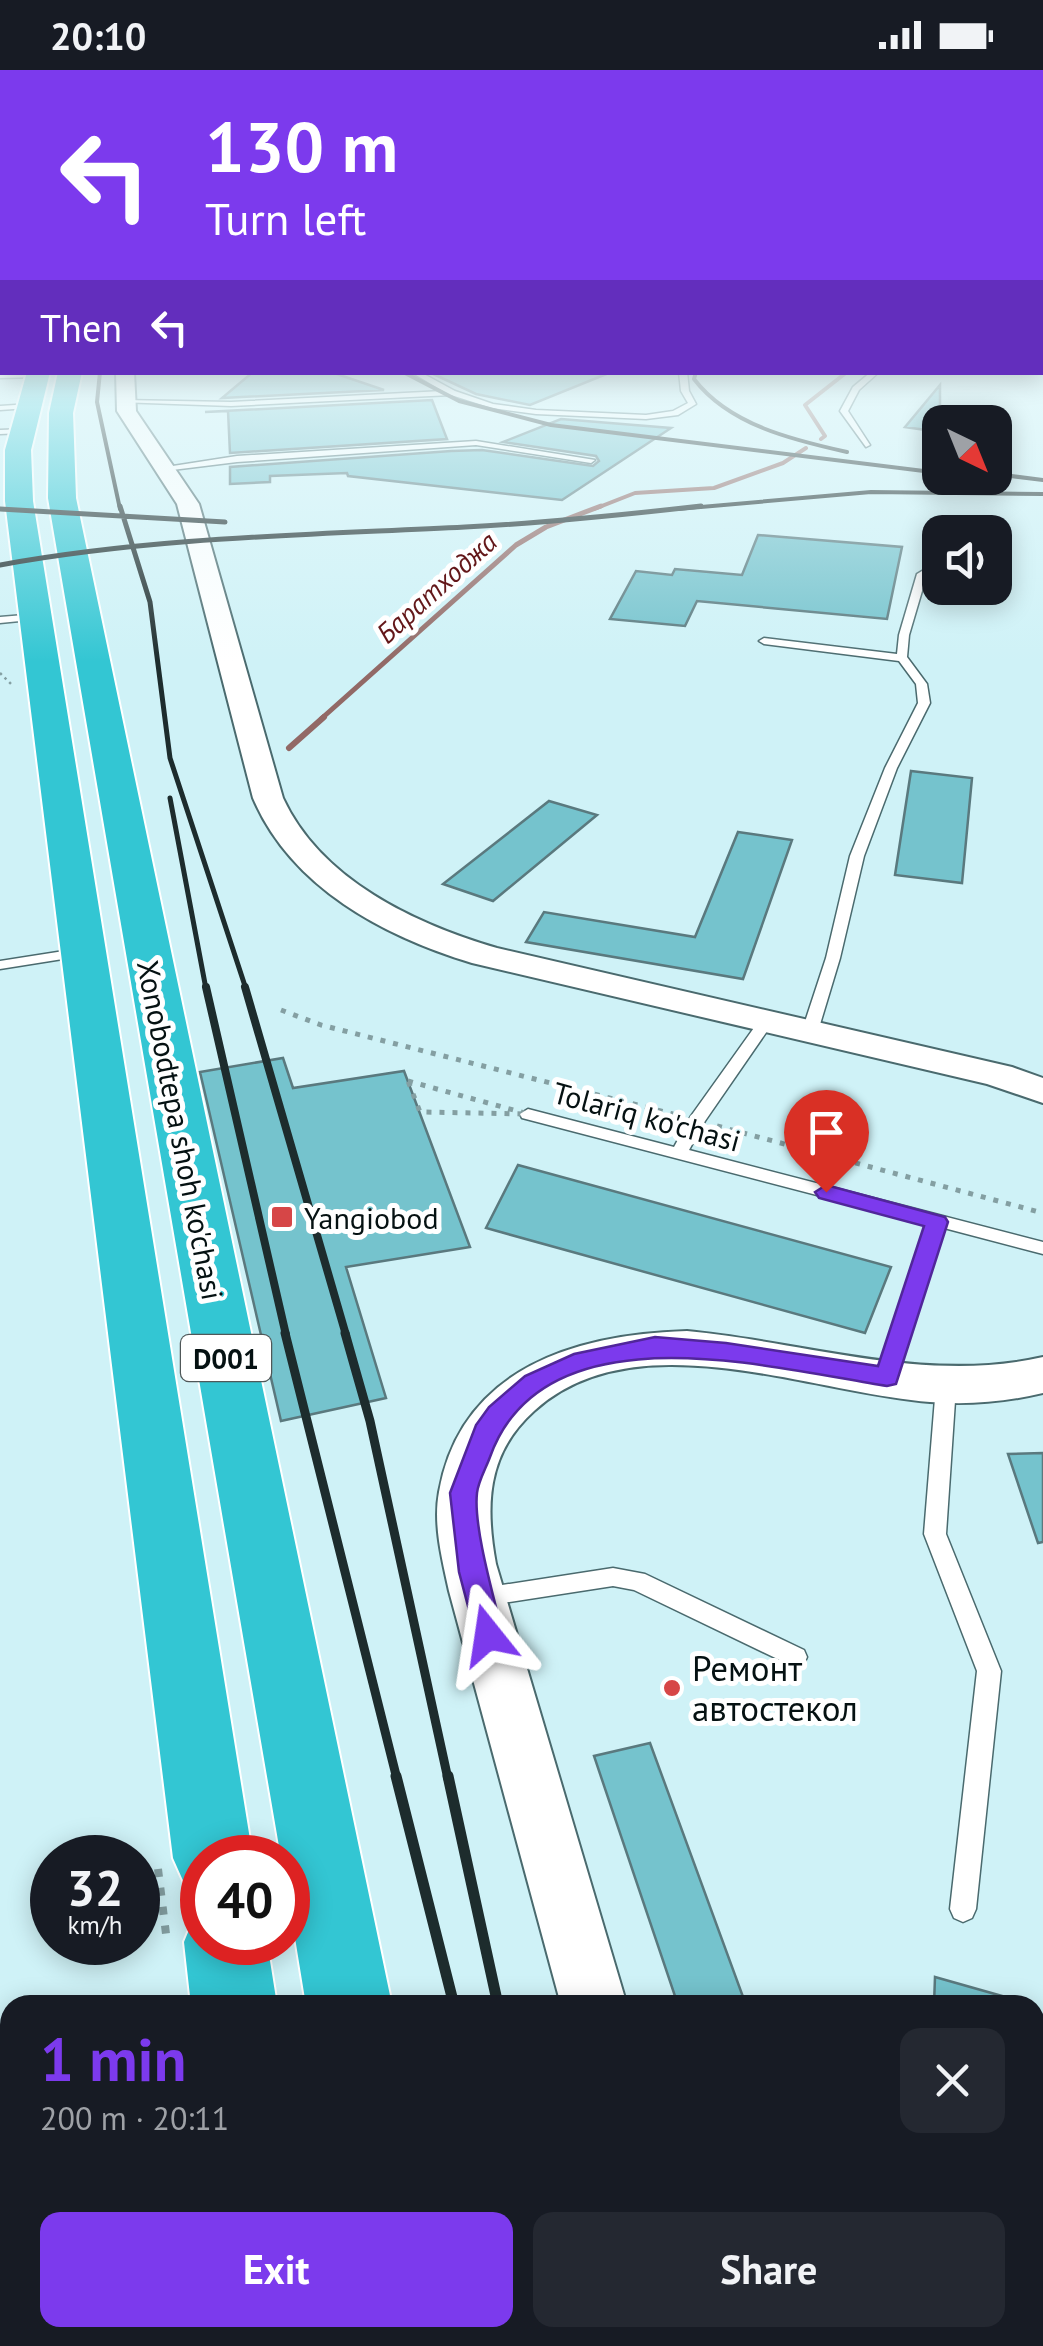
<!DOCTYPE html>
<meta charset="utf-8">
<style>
:root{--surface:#171b24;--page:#242831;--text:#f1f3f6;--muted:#9ea1a6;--accent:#7c3aed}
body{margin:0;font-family:"PT Sans",sans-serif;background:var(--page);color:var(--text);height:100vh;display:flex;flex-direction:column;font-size:38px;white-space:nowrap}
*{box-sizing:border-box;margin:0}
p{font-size:32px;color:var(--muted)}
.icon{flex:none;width:55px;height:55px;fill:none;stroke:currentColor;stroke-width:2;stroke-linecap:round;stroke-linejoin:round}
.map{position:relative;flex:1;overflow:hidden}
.details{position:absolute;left:0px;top:1925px;width:1045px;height:352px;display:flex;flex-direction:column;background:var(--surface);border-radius:30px 30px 0 0;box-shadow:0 5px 25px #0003}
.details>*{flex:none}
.hud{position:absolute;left:0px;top:0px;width:1045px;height:305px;box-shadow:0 5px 25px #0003;background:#7c3aed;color:#fff;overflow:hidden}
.needle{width:65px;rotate:137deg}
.fabs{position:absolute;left:922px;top:335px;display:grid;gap:20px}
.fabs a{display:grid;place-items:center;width:90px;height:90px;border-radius:20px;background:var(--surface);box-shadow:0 5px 25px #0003;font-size:50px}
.speed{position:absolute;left:30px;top:1765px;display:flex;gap:20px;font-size:50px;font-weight:700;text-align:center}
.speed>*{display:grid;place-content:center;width:130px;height:130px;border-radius:50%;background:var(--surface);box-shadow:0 5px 25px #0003;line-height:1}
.speed small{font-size:25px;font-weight:400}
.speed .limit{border:15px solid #d22;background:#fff;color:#111}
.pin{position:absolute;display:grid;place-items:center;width:85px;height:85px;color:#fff;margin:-102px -42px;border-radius:50% 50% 50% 0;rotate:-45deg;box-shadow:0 0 10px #0007}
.pin .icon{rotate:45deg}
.me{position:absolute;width:110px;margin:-55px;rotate:345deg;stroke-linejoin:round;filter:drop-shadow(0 0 8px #0008)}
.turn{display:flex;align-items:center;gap:35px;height:210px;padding:0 40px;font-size:45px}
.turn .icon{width:130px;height:130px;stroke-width:2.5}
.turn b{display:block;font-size:70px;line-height:85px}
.then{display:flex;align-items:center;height:95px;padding:0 40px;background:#0003;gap:20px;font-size:38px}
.round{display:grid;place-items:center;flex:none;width:105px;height:105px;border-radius:20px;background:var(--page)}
.summary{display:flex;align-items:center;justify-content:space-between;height:170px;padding:0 40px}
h1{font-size:60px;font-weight:700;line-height:75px;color:var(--accent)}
.cta{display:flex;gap:20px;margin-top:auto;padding:20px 40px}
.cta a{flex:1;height:115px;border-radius:20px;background:var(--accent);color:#fff;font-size:40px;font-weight:700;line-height:115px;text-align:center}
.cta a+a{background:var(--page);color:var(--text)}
.status{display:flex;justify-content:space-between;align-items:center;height:70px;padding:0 50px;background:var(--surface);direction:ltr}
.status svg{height:28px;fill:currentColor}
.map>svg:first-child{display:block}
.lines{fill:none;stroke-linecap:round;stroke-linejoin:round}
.stream-far2{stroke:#926966;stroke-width:4}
.stream-far1{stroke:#926966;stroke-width:5}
.stream{stroke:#926966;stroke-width:6}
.building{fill:#75c3cd;stroke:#5a797e;stroke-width:2.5}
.service-casing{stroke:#4a6a6e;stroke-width:3}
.tertiary-casing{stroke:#4a6a6e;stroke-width:4}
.trunk-casing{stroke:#fff;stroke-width:4}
.path-far2{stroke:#849fa2;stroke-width:2.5;stroke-dasharray:2.5 4;stroke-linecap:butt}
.path-far1{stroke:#849fa2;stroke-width:5;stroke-dasharray:5 8;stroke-linecap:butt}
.path{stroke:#849fa2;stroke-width:8;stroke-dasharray:8 11;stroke-linecap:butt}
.service{fill:#fff;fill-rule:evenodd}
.tertiary{fill:#fff;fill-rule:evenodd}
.trunk{fill:#33c6d3;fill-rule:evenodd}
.rail-far4{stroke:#1d2c2d;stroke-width:4}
.rail-far3{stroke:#1d2c2d;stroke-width:5}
.rail-far2{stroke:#1d2c2d;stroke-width:8}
.rail-far1{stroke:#1d2c2d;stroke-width:9}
.rail{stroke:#1d2c2d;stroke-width:11}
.route{fill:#7c3aed;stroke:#51269a;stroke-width:2.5}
.poi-dot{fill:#d64647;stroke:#fff;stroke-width:4}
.labels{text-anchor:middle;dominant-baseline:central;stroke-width:10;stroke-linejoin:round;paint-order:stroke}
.far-water-label{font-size:28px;font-style:italic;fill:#631719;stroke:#fff}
.shield{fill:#fff;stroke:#505859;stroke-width:2.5}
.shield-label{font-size:28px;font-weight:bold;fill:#051112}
.street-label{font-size:30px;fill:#051112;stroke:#fff}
.poi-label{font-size:30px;fill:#051112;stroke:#fff;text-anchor:start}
.near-poi-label{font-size:35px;fill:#051112;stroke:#fff;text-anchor:start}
</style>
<div class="status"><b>20:10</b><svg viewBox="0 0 49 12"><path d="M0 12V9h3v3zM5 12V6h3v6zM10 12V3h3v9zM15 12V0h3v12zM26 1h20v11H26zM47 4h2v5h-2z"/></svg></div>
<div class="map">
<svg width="1043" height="2276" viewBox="0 0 1043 2276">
<rect width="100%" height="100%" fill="#cff2f7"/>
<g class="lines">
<!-- stream-far2 -->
<path class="stream-far2" d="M821 369 825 366 805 335 847 302
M594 439 635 423 714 418 783 393 806 378"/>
<!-- stream-far1 -->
<path class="stream-far1" d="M321 649 516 475 546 457 601 436"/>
<!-- stream -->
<path class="stream" d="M289 678 324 647"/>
</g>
<!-- building -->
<path class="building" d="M253 302H331L384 320 222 328Z
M429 302H608L609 303 530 335 476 324Z
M940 315V362L905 357Z
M432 330 447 369 230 383 228 341 205 342Z
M561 349 671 358 562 430 348 406 347 403 270 406V412L230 414V397L451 381 482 380 593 396 599 391 596 386 503 372Z
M758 465 902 477 887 549 697 531 685 556 610 549 636 501 672 505 675 499 742 505Z
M911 701 972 708 962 813 895 805Z
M549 731 597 745 493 831 443 814Z
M738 762 792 770 743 909 526 872 544 842 695 867Z
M283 988 293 1018 404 1001 470 1177 346 1197 386 1328 281 1351 200 1002Z
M518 1095 891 1197 865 1263 486 1158Z
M1043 1383V1472L1038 1473 1008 1384Z
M650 1673 746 1935H678L594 1686Z
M935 1907 1009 1928 1008 1935H934Z"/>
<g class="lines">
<defs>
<path id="service" d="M411 302H420L455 321 493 334 536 340 646 345 673 341 688 333 681 321 679 302H687L689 321 696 334 678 345 646 349 536 344 492 338 451 325 231 336 118 332 122 330 231 332 443 321Z
M871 302H879L859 320 848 341 870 375 866 377 840 341 853 317Z
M41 303 38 307 0 308V304Z
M31 334 28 338 0 340V336Z
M25 359 22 363 0 364V360Z
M476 371 595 390 591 393 476 375 237 392 164 401 160 398 237 386Z
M922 501 927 504 909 565 907 587 927 614 930 633 897 698 864 786 840 888 818 961 810 966 802 961 826 888 850 786 885 698 918 633 916 614 899 591 764 574 759 571 764 568 897 584 899 565 917 504Z
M36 544 40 545V549L0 553V547Z
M83 878 88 879V885L0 899V891Z
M766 946 774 951 705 1051 689 1080 1043 1172V1184L944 1158 894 1312H880L877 1307 928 1154 522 1048 520 1044 528 1039 674 1077 691 1046 761 948Z
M946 1309 953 1311 956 1316 946 1464 1001 1601 976 1839 972 1848 963 1852 954 1848 950 1839 977 1601 924 1464 936 1316 939 1311Z
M613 1498 645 1504 804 1580 807 1587 804 1594 796 1597 788 1594 634 1520 613 1516 483 1536 475 1534 472 1527 475 1520 483 1518Z"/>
<path id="tertiary" d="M116 302H134L136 341 199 434 283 728C321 810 415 854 497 878L1012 997 1043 1008V1033L987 1014 472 893C383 866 291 817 253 728L177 434 117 341Z
M687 1261C806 1272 924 1314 1043 1287V1323C1005 1332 969 1335 930 1332 810 1323 635 1248 534 1341 487 1383 485 1435 496 1494L627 1935H561L449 1521C442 1489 433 1454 439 1422 461 1297 578 1264 687 1261Z
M651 2268H727L729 2276H653Z"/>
<path id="trunk" d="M27 302H50L31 380 33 431 253 1788H202V1822L185 1815 173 1788 5 431V380Z
M58 302H82L73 343 76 428 392 1935H306L288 1825V1788H281L48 428 49 343Z
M202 1840V1872H267L277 1935H191L184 1872 196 1843Z
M233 2268H331L332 2276H234Z
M363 2268H461L462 2276H364Z"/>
</defs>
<!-- service casing -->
<use href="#service" class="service-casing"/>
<!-- tertiary casing -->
<use href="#tertiary" class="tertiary-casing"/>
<!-- trunk casing -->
<use href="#trunk" class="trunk-casing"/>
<!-- path-far2 -->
<path class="path-far2" d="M0 603 11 614"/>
<!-- path-far1 -->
<path class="path-far1" d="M281 940 321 955 673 1044
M408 1011 528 1044 420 1042Z
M717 1056 1043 1143"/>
<!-- path -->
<path class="path" d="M158 1799 167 1872"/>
<!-- service -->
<use href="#service" class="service"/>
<!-- tertiary -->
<use href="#tertiary" class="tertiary"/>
<!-- trunk -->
<use href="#trunk" class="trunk"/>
<!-- rail-far4 -->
<path class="rail-far4" d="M100 302 97 332 120 439
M403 302 459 331 551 355 940 403
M696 302 694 309C729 355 793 370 847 382
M995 404 1043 410
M678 439 871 422 1043 424"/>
<!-- rail-far3 -->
<path class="rail-far3" d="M120 436 150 532 170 688 246 919
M0 439 225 452
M0 495C154 467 309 465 465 457 544 453 622 445 701 436
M170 728 206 919"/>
<!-- rail-far2 -->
<path class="rail-far2" d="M206 917 286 1265
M245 917 346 1265"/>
<!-- rail-far1 -->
<path class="rail-far1" d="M285 1263 397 1709
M345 1263 370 1351 448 1709"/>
<!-- rail -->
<path class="rail" d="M396 1706 454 1935
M448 1706 498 1935
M540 2268 542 2276
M570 2268 572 2276"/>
</g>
<!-- sky -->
<linearGradient id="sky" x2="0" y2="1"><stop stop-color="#9ea5c2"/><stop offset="0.46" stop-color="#e9f9fb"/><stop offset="1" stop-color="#e9f9fb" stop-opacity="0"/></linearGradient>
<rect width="1043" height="592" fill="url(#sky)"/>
<!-- route -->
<path class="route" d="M826 1115 945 1147 948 1152 896 1314 887 1316C771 1298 544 1236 490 1387 486 1398 478 1412 477 1423 473 1457 495 1531 503 1565L499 1574 488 1578 478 1574 459 1502 450 1423 476 1355 489 1337 525 1306 574 1284 655 1267 726 1273 878 1296 924 1156 819 1128 815 1122Z"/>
<!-- markers -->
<g class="poi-dot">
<rect x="270" y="1135" width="24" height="24" rx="5"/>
<circle cx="672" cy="1618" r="10"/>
</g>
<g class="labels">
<!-- far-water labels -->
<g class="far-water-label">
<text transform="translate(436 517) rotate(-42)">Баратходжа</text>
</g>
<!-- shield labels -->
<rect class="shield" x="181" y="1265" width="90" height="46" rx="8"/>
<g class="shield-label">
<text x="226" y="1288">D001</text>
</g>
<!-- street labels -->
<g class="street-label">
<text transform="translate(647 1046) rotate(15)">Tolariq ko'chasi</text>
<text transform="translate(181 1060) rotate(79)">Xonobodtepa shoh ko'chasi</text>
</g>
<!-- poi labels -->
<g class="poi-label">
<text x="304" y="1147">Yangiobod</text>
</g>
<!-- near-poi labels -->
<g class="near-poi-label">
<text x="692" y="1598">Ремонт<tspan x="692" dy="40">автостекол</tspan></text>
</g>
</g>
</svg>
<div class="fabs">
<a><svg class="needle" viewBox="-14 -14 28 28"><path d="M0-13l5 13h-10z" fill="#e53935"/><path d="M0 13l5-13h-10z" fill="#9ea1a6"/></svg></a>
<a><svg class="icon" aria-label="sound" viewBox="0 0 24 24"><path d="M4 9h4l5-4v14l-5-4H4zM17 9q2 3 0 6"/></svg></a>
</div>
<div class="speed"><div>32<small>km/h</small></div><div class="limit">40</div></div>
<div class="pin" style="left:826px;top:1122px;background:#d93025"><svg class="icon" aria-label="arrive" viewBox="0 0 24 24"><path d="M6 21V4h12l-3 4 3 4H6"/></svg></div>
<svg class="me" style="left:488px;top:1565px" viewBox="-20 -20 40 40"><path d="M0-17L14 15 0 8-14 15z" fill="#7c3aed" stroke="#fff" stroke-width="4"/></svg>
<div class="hud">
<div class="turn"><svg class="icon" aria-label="left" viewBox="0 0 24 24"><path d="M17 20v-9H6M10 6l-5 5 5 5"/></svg><div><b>130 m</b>Turn left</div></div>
<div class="then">Then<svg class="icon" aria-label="left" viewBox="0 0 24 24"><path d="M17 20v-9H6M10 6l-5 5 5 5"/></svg></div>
</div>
<section class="details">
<div class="summary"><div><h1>1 min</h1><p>200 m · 20:11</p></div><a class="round"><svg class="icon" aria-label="close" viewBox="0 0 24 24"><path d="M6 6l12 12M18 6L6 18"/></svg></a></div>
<div class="cta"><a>Exit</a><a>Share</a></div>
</section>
</div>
